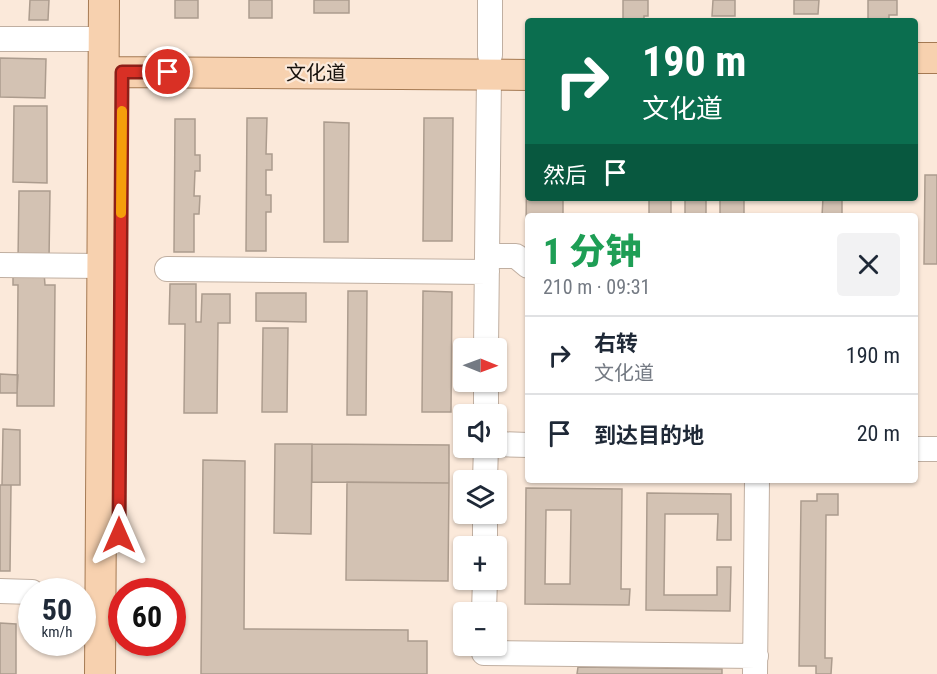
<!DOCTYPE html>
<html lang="zh">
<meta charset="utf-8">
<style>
:root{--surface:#fff;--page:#f2f2f3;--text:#1f2937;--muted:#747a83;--line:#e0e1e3}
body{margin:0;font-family:"Roboto Condensed","Noto Sans SC",sans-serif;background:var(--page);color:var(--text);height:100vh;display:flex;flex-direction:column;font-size:22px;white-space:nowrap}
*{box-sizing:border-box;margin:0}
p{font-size:20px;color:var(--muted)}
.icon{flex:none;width:33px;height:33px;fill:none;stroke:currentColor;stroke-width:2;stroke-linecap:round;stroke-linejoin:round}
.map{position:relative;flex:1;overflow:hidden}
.details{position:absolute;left:525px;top:213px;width:393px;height:270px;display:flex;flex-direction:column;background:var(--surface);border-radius:6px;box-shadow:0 2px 4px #0004}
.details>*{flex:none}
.banner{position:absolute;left:525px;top:18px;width:393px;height:183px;border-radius:6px;box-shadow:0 2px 4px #0004;background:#0b6e4f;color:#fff;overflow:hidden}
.needle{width:39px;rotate:91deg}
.buttons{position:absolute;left:453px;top:338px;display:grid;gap:12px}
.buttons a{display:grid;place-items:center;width:54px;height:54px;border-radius:6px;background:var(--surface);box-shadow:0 2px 4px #0004;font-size:30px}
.speed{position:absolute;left:18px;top:578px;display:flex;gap:12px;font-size:30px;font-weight:700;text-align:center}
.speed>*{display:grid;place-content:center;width:78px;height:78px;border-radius:50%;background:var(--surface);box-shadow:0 2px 4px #0004;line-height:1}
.speed small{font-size:15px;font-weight:400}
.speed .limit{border:9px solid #d22;background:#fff;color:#111}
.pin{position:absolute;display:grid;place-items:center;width:51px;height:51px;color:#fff;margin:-26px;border:3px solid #fff;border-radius:50%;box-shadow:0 2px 6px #0007}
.me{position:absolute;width:66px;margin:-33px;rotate:0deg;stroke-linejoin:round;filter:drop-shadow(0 0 4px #0008)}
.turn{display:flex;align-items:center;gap:21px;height:126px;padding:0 18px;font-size:27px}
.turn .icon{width:78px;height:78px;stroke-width:2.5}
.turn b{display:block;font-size:42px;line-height:51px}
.then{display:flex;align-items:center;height:57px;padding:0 18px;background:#0003;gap:12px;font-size:22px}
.round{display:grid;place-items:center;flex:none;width:63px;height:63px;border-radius:6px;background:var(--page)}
.headline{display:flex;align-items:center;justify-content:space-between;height:102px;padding:0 18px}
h1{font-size:36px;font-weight:800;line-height:45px;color:#1e9e55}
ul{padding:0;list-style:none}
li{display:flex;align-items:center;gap:18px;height:78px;padding:0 18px;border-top:2px solid var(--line)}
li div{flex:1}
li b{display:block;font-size:22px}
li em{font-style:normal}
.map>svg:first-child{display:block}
.building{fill:#d3c2b3;stroke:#ac9c8e;stroke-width:1.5;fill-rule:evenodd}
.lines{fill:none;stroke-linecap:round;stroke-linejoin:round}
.minor-casing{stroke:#c0afa1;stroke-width:26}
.major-casing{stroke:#a57a53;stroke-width:32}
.minor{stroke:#fff;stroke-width:24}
.major{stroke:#f7d1af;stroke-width:30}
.route-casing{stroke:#8d1f18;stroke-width:15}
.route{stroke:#d93025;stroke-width:10}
.slow{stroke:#f59e0b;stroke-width:10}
.labels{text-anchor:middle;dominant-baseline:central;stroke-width:4.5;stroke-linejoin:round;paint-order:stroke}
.street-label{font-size:20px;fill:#17110c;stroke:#fbe9da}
</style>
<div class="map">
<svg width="937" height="674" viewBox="0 0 937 674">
<rect width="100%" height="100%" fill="#fbe9da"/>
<!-- building -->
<path class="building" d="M30 0H49L48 20H29Z
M175 0H198V18H175Z
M249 0H272V18H249Z
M314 0H349V13H314Z
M623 0H648V16H644V21H623Z
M713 0H735V16H712Z
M794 0H819L818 14H794Z
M868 0H897V15H889V19H868Z
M0 58 46 59 45 98 0 97Z
M14 106H47V183L13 182Z
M527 117 528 198H563V216H528V234H526Z
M247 118H267L266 154H272V170H266V195H271V212H266V251H246Z
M424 118H453L452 241H423Z
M175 119H195V155H200V171H195L194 196H200L199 214H194V252H174Z
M324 122 349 123 348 242H324Z
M925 175H937V264H924Z
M19 191H50L49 260H18Z
M649 198H671V216H649Z
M685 198H706V216H685Z
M720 198H744V216H720Z
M823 198H866L842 199V216H822Z
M13 272H44L45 285H55L54 406H17L18 285H13Z
M170 284H196V322H201L202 294H230V323H218L217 413H184L185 324H169Z
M348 291H367L366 415H347Z
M423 291 452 292 451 412H422Z
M256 293H306V322L256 321Z
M263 328H288L287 412H262Z
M0 374 18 375 17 393H0Z
M3 429 20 430V485H2Z
M275 444H312L311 534 274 533Z
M312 444 449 445V483L312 482Z
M203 460 245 461 244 629 408 630V641H427V674H201Z
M347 482 449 483 448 581 346 580Z
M0 485H11L10 571H0Z
M526 488 622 489 621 589H630L629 605 525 604ZM546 510H571L570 584H545Z
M647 493 731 494V540H717L718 514H665L664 595H717V567H731L730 611 646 610Z
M817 494H838V515H826L825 658H832L831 674H816V666H799L801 501H817Z
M0 623 16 624V674H0Z
M578 667 722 669V674H577Z"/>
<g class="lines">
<defs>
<path id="minor" d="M0 39H104
M490 55V0
M487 256H516L528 266
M0 265 102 266
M167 269 487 272
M486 348 489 75
M486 414V381
M496 444 528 445
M915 449H937
M485 480 486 447
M485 546V513
M0 591 32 592
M484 612 485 579
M484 653 756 656
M755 674 757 480"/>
<path id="major" d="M915 58H937
M104 72 528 75
M100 674 104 0"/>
</defs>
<!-- minor casing -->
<use href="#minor" class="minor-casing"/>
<!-- major casing -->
<use href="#major" class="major-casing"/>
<!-- minor -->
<use href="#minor" class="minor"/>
<!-- major -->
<use href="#major" class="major"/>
</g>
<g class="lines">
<defs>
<path id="route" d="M119 535 122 72H168"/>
</defs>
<!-- route casing -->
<use href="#route" class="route-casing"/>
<!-- route -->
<use href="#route" class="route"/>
<!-- slow -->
<path class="slow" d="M121 213 122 111"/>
</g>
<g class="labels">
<!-- street labels -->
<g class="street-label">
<text x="316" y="73">文化道</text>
</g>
</g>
</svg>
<div class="buttons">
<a><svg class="needle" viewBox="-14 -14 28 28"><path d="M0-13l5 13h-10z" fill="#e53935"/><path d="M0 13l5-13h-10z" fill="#747a83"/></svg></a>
<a><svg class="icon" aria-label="sound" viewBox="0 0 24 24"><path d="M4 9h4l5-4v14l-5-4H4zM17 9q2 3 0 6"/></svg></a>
<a><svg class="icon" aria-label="layers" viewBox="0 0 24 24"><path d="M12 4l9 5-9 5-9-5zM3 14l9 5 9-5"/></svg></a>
<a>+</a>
<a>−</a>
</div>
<div class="speed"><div>50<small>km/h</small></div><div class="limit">60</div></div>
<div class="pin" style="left:168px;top:72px;background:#d93025"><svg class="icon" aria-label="arrive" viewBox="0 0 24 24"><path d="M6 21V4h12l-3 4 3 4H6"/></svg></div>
<svg class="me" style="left:119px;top:535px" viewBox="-20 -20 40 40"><path d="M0-17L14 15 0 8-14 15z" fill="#d93025" stroke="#fff" stroke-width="4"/></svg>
<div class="banner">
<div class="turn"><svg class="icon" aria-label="right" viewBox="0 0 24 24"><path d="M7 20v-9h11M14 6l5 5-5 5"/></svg><div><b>190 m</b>文化道</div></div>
<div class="then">然后<svg class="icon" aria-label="arrive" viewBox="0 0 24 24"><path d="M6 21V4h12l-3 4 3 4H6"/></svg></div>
</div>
<section class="details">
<div class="headline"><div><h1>1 分钟</h1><p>210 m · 09:31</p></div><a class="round"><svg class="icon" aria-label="close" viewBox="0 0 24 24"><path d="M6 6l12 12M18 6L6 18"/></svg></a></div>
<ul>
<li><svg class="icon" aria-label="right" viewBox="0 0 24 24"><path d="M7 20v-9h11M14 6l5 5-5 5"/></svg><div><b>右转</b><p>文化道</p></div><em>190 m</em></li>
<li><svg class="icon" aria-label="arrive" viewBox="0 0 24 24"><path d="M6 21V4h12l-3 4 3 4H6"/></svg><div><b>到达目的地</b></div><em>20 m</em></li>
</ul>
</section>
</div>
